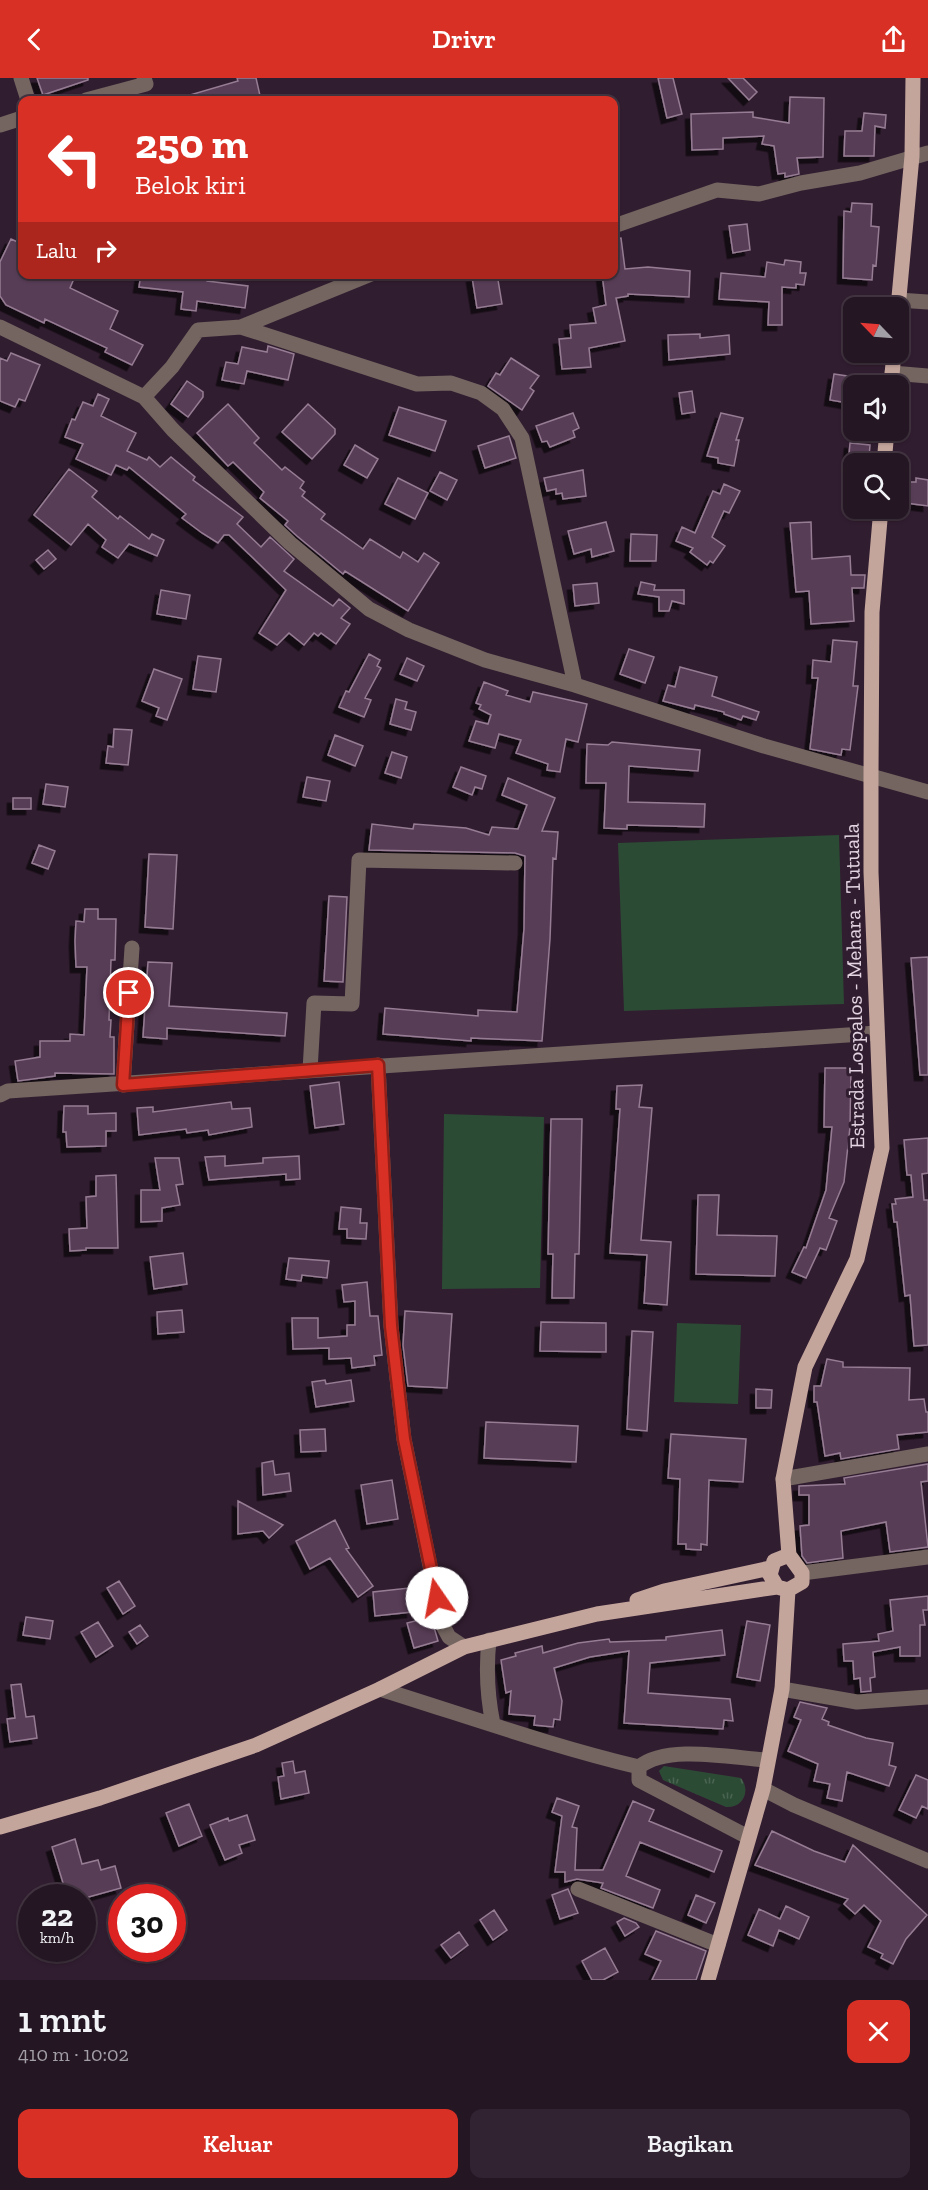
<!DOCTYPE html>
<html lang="id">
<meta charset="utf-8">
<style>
:root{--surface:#251624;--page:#312331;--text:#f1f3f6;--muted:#a39fa6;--line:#423541;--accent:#d93025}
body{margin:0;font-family:"Zilla Slab",serif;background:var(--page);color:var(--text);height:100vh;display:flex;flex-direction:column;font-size:22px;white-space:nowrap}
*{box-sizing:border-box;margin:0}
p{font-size:20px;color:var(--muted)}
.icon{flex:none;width:33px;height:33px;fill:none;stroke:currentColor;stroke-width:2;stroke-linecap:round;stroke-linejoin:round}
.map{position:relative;height:1902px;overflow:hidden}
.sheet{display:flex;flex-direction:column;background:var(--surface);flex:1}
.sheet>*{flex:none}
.hud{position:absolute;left:18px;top:18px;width:600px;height:183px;border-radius:12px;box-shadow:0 2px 4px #0004,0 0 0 2px var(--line);background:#d93025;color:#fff;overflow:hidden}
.needle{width:39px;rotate:295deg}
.controls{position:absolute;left:843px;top:219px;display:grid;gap:12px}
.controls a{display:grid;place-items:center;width:66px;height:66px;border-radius:12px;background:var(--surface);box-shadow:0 2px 4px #0004,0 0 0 2px var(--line);font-size:30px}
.speed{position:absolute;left:18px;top:1806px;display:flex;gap:12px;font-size:30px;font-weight:700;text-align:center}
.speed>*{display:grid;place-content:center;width:78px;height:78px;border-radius:50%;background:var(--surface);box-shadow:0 2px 4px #0004,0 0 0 2px var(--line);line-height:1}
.speed small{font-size:15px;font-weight:400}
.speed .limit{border:9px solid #d22;background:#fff;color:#111}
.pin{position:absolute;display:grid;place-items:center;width:51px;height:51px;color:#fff;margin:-26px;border:3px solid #fff;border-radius:50%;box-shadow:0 2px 6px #0007}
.me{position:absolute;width:66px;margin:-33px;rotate:348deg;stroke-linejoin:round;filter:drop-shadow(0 0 4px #0008)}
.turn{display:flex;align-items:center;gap:21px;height:126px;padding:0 18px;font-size:27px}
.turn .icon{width:78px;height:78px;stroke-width:2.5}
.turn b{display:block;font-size:42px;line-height:51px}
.then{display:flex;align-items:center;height:57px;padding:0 18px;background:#0003;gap:12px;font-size:22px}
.round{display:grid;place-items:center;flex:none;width:63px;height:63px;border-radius:12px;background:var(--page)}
.overview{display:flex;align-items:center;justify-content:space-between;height:102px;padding:0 18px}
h1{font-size:36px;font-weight:600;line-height:45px}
.button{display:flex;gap:12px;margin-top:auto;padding:12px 18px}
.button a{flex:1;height:69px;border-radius:12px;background:var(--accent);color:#fff;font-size:24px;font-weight:600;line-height:69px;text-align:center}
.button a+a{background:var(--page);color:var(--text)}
header{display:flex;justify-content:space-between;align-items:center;height:78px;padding:0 18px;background:var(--accent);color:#fff;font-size:27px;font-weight:600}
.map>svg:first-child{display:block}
.grass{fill:url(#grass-tufts)}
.garden{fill:#2c4b35}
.building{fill:#583c57;stroke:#967d94;stroke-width:1.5;filter:url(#shadow)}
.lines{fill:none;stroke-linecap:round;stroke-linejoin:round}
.minor{stroke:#746560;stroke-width:15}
.major{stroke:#c4a59c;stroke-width:15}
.route-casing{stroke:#8d1f18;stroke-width:15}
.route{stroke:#d93025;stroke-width:10}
.labels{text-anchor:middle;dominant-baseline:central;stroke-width:6;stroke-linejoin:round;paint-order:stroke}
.street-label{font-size:21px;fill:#e3d5e2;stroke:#311d30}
</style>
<header><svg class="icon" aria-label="back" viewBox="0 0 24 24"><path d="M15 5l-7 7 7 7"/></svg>Drivr<svg class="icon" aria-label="share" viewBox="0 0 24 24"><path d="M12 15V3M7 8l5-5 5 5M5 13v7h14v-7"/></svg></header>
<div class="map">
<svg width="928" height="1902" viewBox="0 0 928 1902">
<defs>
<pattern id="grass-tufts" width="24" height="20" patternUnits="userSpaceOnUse" patternTransform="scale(1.5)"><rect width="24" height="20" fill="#2c4b35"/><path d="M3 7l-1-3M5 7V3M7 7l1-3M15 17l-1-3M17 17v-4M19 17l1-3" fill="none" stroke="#4a6452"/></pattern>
<filter id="shadow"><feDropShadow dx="-5.5" dy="5.5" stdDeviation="0" flood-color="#0009"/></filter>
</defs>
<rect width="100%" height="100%" fill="#311d30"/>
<!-- grass -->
<path class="grass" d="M664 1688 741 1700C751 1713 743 1730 726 1729L663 1702 659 1693Z"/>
<!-- garden -->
<path class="garden" d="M839 757 844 926 624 933 618 765Z
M444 1036 544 1039 540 1210 442 1211Z
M677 1245 741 1247 738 1326 674 1324Z"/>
<!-- building -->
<path class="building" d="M37 0H88V2L43 17Z
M237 0H256L261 22H183V19L238 3Z
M658 0H673L682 36 667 40Z
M728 0H743L757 14 749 22Z
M790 19 824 20 823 79 797 80 799 96 785 99V95L778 96 774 68 762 66 764 58 723 60V71L692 72 691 36 753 34V39L789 45Z
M864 35 886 37 885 50 875 48 874 78H844L845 53H862Z
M852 125 872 126 871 148 879 149 876 188 873 187 872 202 843 200 844 133 851 134Z
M747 146 750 172 733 175 729 148Z
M621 160 625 191 648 189 690 193 689 219 628 216V218L616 220 625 263 589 270 591 289 562 291 559 261 571 260 570 247 596 245 593 230 606 227 602 196H614V161Z
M11 161 22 166V196H76L70 210 118 233 110 251 143 267 132 287 105 274 107 270 45 241 44 245 6 227 0 218V184Z
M785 182 801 184 800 195H806L804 207 796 206V210L782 209V247H768L769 224 719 221 721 195 765 199 767 184 784 187Z
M141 196H197L207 198V203L248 208 245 230 197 223 196 233 181 231 183 214 139 209Z
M497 196 502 226 477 230 472 199Z
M700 256V260L729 257 730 276 669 282 668 257Z
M268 268 294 276 288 302 247 293 244 306 222 302 226 284 238 286 242 269 267 274Z
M11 275 40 287 25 323 19 321 15 329 0 323V280L7 283Z
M511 280 539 298 530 310 534 313 522 332 488 308 496 295 500 297Z
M834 296 854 299V326L830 322Z
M187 303 203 314V319L188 339 171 326Z
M692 313 695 334 682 336 679 315Z
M98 316 109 321 101 338 136 355 127 373 147 382 149 379 160 389 171 379 195 399 193 402 243 439 237 446 261 469 270 459 294 481 284 493 333 528 339 521 350 530 341 540 350 546 336 566 321 555 318 558 314 555 304 567 289 555 277 567 259 555 286 512 252 479 229 457H224L218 465 202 455 182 440 186 436 129 389 127 392 116 387 111 397 76 381 83 366 65 359 72 341 75 342 83 324 93 328Z
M228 326 259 360 254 365 282 392 285 389 304 404 300 410 305 414 302 418 325 436 321 441 363 471 370 461 400 480 403 474 418 484 424 475 439 485 408 533 345 493 343 496 297 458 285 447 288 443 260 420 264 414 233 384 228 388 197 355Z
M308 326 335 351V356L312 381 282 354Z
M399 329 446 343 435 373 389 357Z
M573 335 579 350 573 353 575 359 550 369 547 363 542 364 536 348Z
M721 335 743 340 736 362H739L734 388 718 385V380L707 378Z
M509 358 516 380 485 390 478 368Z
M850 365 870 367 869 379 849 377Z
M355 367 378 381 367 400 344 387Z
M69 391 97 413 92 419 118 441 120 438 149 461 152 456 164 462 157 478 129 466 118 480 102 469 106 462 88 446 71 467 34 437Z
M583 392 586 418 563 421 562 415 556 416V411L547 413 544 400Z
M440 394 457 402 447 422 430 413Z
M398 400 428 415 415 441 385 426Z
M916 400 928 402V428L906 425 907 420H902L903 404H916Z
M724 406 740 413 729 435 724 433 712 459 725 468 713 485 710 483 707 487 690 474 693 470 676 463 682 449 695 455 713 413 720 416Z
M606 444 614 473 592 479 591 471 574 476 568 453Z
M811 444 812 481 850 478 851 497H865L864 510H852L854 543 811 546 809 513 796 514 790 445Z
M631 456 657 457 656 483H630Z
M48 472 56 481 44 491 36 482Z
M641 504 655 507 654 512H684V526L672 523 669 533H659V519L638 516Z
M597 505 599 525 575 528 573 507Z
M161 512 190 517 186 541 157 536Z
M833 562 857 564 853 608H858L850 672 842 671 841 677 810 671 818 600H812L813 582 831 584Z
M629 571 654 579 645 605 620 596Z
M369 576 380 582 377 588 381 590 365 620 371 622 364 639 339 629 346 613 349 614Z
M198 578 221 581 216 614 193 611Z
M407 580 424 588 417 603 400 596Z
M680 589 717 599 712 618 759 634 756 642 743 638 741 642 724 636V634L695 627 694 631 663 623 668 607 675 609Z
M154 591 182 601 167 642 156 638 159 630 142 623Z
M484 604 508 613 506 617 530 624 533 614 587 626 578 664 566 661 560 694 547 692 548 686 516 675 521 662 499 656 495 670 469 663 476 643 488 646 491 637 479 631 481 627 476 625Z
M396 621 407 624 405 631 416 634 411 652 390 646Z
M114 651 132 652 128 687 106 685 108 668 113 669Z
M335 657 363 668 355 688 328 677Z
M612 664 700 672 698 693 629 688 628 724 705 726 704 749 627 747V751L604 750 606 705H586L587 666 608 667Z
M392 674 407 679 401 700 385 695Z
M461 689 486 698 482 711 475 709 472 717 453 709Z
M307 699 330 703 326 723 303 719Z
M508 700 555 720 542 753 558 754 556 781 553 780 550 861 542 963 471 960V963L383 956 385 930 478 938V932L517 934 524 851 525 778 515 775 369 772 372 746 413 751 414 746 466 750 489 757 492 749 518 751 527 727 502 717Z
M46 706 68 709 65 729 43 726Z
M13 720H31V731H13Z
M39 767 55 773 48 791 32 785Z
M149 776 177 777 173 851 145 849Z
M329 818 347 819 343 904 324 903Z
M85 831H98V841H116L115 882H111L109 942H111L110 959H114V996L55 995V998L18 1003 15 983 40 979V963H70V956L84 957 87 889H76L75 863 76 843 84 844Z
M928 879V997H920L911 880Z
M148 884 172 885 169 928 287 935 285 958 167 950V961L143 959Z
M825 990H851L850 1049 844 1104 829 1140 837 1143 826 1172 820 1170 806 1200 792 1194 804 1169 806 1170 826 1112 832 1049H824Z
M339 1004 344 1046 315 1050 310 1008Z
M642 1007 639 1029 652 1030 641 1162 671 1164 667 1227 644 1225 647 1177 610 1175 620 1031H616L617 1008Z
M231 1024 232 1031 250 1030 252 1049 209 1057 208 1052 187 1055 186 1051 139 1057 137 1030 153 1029V1034Z
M64 1028H88V1036L116 1035V1053H106V1068L67 1069 66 1054H63Z
M551 1041H582L579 1176H575L574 1220H552L553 1176H548Z
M928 1060V1095L922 1096 924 1122H928V1267L914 1268 910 1217 905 1218 897 1144H894L892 1126H896L895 1121 913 1119 911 1097H907L904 1062Z
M225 1078V1088L263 1085V1080L299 1078 300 1101 286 1102V1096L209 1102 205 1079Z
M155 1080H179L183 1106 176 1107 180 1127 162 1130V1143L141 1144V1112H160Z
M116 1097 118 1170H86V1172L70 1173 69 1151 87 1150 86 1119 96 1118V1098Z
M698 1117H719L717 1157 777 1158 775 1198 696 1196Z
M341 1129 361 1131 360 1145H367L366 1161 347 1160V1151H339Z
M183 1175 187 1206 154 1211 150 1179Z
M289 1180 329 1183 327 1200 302 1197 301 1203 286 1201Z
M367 1204 370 1238H378L382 1277 374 1278 375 1287 352 1290 351 1280 329 1281V1270L293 1271 292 1240H318V1260L347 1258V1247H355V1223L344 1224 342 1207Z
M182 1232 184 1254 158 1256 157 1234Z
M405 1233 452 1236 447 1310 408 1308 403 1267Z
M541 1244 606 1245V1274L540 1273Z
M632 1253 653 1254 647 1353 627 1351Z
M827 1281 843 1284V1289L910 1290 909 1322 924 1321 926 1334H928V1354L897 1357 899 1371 841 1381 840 1375 825 1378 817 1324H814V1308H821Z
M325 1302 326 1306 351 1302 354 1323 316 1329 312 1304Z
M756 1311 772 1312 771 1330H756Z
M486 1344 578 1348 576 1384 484 1380Z
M325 1351 326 1373 301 1374 300 1352Z
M671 1356 746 1361 743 1404 709 1402 707 1467 701 1466V1472L686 1471V1466H678L680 1401 668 1400Z
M273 1383 275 1397 289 1395 291 1413 263 1417 262 1385Z
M928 1386V1403L921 1404 928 1469 890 1474 886 1444 841 1453 843 1480 807 1485 802 1478 800 1448 809 1447V1417H799V1408L845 1406 844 1400Z
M392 1402 398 1441 367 1446 361 1407Z
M238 1423 283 1447 269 1460 263 1453 238 1456Z
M335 1442 349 1470 346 1471 373 1508 358 1519 330 1480 310 1491 296 1463Z
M119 1503 135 1528 123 1536 107 1510Z
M409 1510 412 1534 375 1538 373 1514Z
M928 1518V1532H923L925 1547H920V1578H900V1569L873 1574 875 1599 870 1600 871 1613 861 1614 860 1600 854 1601 853 1583H844L843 1566 879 1563 878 1556 893 1553 890 1522Z
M26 1539 53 1543 50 1561 23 1557Z
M431 1539 438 1563 414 1570 407 1545Z
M747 1543 770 1547 760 1603 737 1599Z
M98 1544 113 1568 96 1579 81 1554Z
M140 1547 148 1558 137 1566 129 1554Z
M722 1552 725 1577 650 1585 648 1615 730 1621 733 1643 724 1642 723 1651 624 1645 629 1573 590 1579 554 1590 562 1623 560 1642 554 1641 553 1649 534 1647 535 1638 509 1636 511 1613 506 1615 501 1582 516 1578 515 1575 542 1568 543 1575 578 1565 609 1561 610 1564 666 1562V1559Z
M21 1606 26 1639 34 1638 37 1660 10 1664 7 1641 15 1640 11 1607Z
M800 1624 827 1630 822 1641 829 1644 828 1647 866 1660 893 1665 889 1687 896 1689 889 1708 847 1694 842 1723 827 1720 830 1706 814 1703 818 1686 788 1673 801 1642 794 1639Z
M293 1683 295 1695 305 1693 309 1715 281 1721 278 1699 284 1698 282 1685Z
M916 1697 928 1702V1731L922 1728 916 1740 899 1732Z
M557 1720 579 1728 572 1749 577 1750 575 1792H603L633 1723 654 1732 649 1743 722 1773 714 1794 640 1764 626 1798 660 1812 653 1830 601 1810 603 1805 577 1801 565 1804V1794H555L562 1738 552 1734Z
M189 1726 202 1758 179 1768 166 1735Z
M247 1737 255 1762 239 1767 242 1775 225 1782 210 1747 228 1740 229 1743Z
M772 1753 814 1773 845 1784 853 1767 927 1837 906 1861 893 1886 881 1880 883 1876 868 1869 881 1843 864 1827 855 1836 844 1826 848 1821 755 1787Z
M75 1761 82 1786 98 1782 101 1792 115 1788 121 1810 85 1820H36L64 1808 52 1769Z
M568 1811 578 1835 560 1841 552 1817Z
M696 1817 715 1825 706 1845 688 1837Z
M786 1828 809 1839 799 1861 779 1852 773 1868 748 1857 759 1831 780 1841Z
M494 1832 507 1852 493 1862 480 1842Z
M624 1840 636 1845 639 1849 625 1858 617 1844Z
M656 1853 706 1873 696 1902H652L661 1883 645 1876Z
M459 1854 468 1867 451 1880 441 1867Z
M605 1870 618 1894 603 1902H592L582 1883Z"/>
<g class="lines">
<!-- minor -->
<path class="minor" d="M21 0 28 22
M86 22 146 6 144 0
M0 47 22 40
M614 148 717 112 759 116 801 105 860 95 928 75
M898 222 928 224
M0 249 144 319 173 352 290 465 369 531 409 552 485 582 575 607 764 668 928 714
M241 249 417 306 451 305 481 315 503 331 522 360 575 607
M892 295 928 298
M144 319 172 289 198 252 241 249 371 196
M378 987 391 1248 404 1361 442 1546 449 1559 464 1569
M310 992 314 925 352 926 359 782 515 785
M123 1007 132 870
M0 1017 8 1013 877 955
M783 1401 928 1376
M802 1495 928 1479
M489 1562C486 1590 487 1617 493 1646
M380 1611C467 1638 551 1668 639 1689
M782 1611 857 1624 928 1619
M763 1711 794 1727 928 1783
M748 1759 639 1702V1689C667 1666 732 1680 767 1682
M578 1811 718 1867"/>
<!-- major -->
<path class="major" d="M898 230 912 78 913 0
M891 308 894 274
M884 386 887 352
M789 1477 783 1401 805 1289 857 1181 882 1070 871 794V697L872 534 881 430
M789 1477 802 1495V1504L788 1512 777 1509 770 1497 774 1483Z
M637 1522 664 1513 770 1490
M0 1749 100 1720 256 1667 380 1611 464 1569 597 1536 777 1509
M708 1902 763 1711 782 1611 788 1512"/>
</g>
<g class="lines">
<defs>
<path id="route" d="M129 915 123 1007 378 987 391 1248 404 1361 437 1520"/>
</defs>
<!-- route casing -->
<use href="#route" class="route-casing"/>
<!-- route -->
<use href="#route" class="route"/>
</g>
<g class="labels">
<!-- street labels -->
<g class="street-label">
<text transform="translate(854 908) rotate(-91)">Estrada Lospalos - Mehara - Tutuala</text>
</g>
</g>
</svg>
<div class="controls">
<a><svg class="needle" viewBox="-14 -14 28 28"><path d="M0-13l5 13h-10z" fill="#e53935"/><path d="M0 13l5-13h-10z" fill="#a39fa6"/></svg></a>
<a><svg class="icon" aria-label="sound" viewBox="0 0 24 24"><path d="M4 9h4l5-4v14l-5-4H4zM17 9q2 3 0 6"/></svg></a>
<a><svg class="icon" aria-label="search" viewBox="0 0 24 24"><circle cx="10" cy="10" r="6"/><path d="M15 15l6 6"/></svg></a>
</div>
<div class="speed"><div>22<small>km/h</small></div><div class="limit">30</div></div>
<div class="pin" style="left:129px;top:915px;background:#d93025"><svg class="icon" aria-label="arrive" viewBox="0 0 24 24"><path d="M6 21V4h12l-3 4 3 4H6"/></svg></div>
<svg class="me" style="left:437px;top:1520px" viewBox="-20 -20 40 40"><circle r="19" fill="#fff"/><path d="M0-13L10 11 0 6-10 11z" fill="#d93025"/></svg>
<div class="hud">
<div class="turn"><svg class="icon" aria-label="left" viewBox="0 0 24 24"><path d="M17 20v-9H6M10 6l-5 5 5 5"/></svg><div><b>250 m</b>Belok kiri</div></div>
<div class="then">Lalu<svg class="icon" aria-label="right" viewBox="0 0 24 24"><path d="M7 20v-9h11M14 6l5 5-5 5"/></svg></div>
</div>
</div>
<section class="sheet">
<div class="overview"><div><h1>1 mnt</h1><p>410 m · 10:02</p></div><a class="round" style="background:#d93025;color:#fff"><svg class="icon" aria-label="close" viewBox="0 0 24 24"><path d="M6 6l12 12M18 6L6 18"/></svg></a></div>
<div class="button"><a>Keluar</a><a>Bagikan</a></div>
</section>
